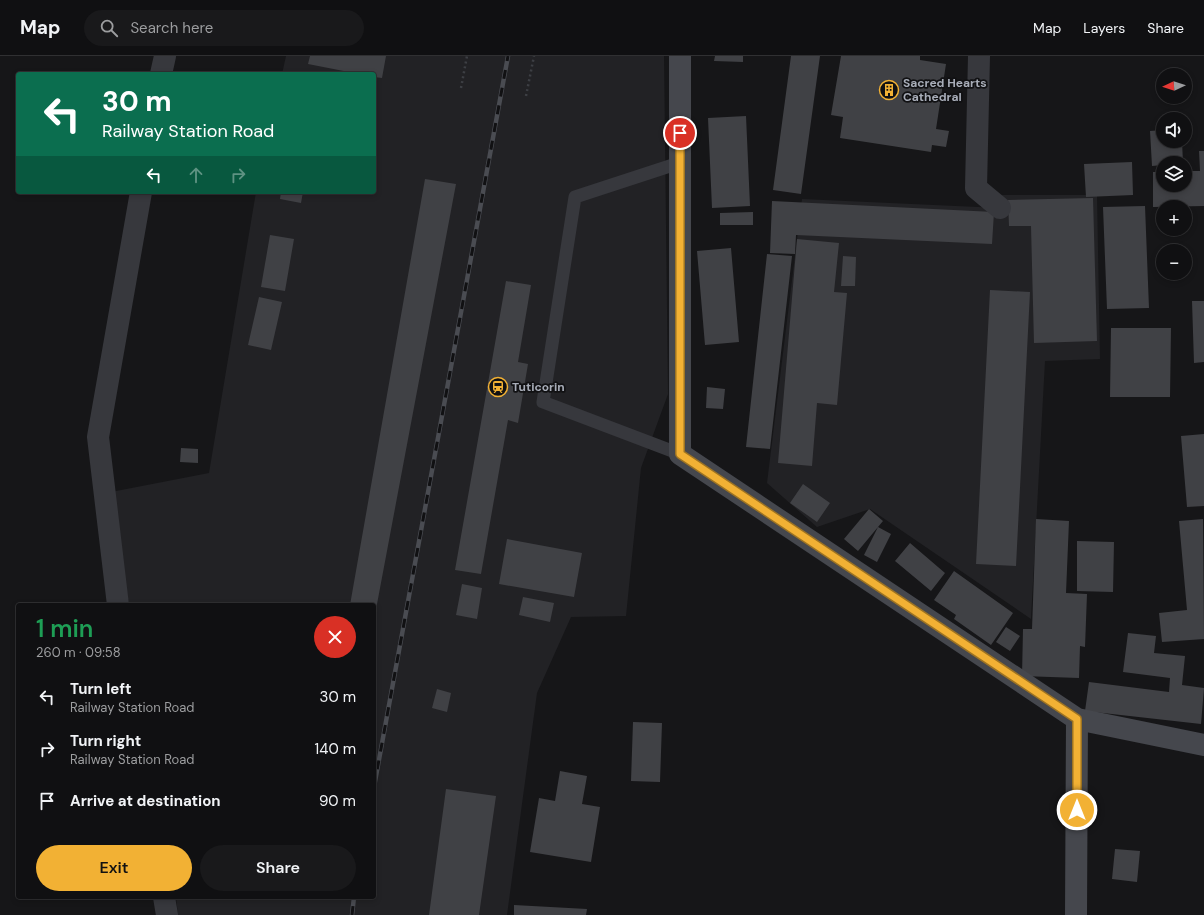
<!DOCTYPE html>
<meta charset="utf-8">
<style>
:root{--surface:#101012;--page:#19191b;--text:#f1f3f6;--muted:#9c9d9f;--line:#303032;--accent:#f2b134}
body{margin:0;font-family:"DM Sans",sans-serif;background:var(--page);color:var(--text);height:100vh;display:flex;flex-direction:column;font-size:15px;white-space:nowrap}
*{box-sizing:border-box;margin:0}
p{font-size:13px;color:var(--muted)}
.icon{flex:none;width:22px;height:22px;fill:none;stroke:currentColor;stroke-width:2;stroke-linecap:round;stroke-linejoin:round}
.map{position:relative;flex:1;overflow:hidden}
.panel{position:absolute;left:16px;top:547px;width:360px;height:296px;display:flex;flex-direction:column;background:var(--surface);border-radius:4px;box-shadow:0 2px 6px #0003,0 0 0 1px var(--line)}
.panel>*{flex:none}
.guide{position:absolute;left:16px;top:16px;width:360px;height:122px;border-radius:4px;box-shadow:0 2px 6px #0003,0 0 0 1px var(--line);background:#0b6e4f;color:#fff;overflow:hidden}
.needle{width:26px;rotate:266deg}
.tools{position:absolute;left:1156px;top:12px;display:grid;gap:8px}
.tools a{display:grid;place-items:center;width:36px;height:36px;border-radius:50%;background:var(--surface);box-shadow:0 2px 6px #0003,0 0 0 1px var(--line);font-size:20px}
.pin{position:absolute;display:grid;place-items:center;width:34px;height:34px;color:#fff;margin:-17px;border:2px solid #fff;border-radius:50%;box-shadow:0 1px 4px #0007}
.me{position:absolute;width:44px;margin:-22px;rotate:0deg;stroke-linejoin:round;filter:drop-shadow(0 0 3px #0008)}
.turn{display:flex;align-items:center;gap:14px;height:84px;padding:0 20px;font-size:18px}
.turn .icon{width:52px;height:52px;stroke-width:2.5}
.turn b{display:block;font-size:28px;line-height:34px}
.lanes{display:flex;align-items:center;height:38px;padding:0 20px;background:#0003;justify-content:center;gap:20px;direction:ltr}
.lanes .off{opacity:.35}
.round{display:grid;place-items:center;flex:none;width:42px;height:42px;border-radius:21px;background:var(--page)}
.headline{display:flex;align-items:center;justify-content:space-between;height:68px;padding:0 20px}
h1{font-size:24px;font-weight:600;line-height:30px;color:#1e9e55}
.primary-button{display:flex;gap:8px;margin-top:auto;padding:8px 20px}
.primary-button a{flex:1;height:46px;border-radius:24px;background:var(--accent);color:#111;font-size:16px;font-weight:600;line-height:46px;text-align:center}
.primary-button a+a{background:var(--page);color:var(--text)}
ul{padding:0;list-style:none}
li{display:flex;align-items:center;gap:12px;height:52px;padding:0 20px}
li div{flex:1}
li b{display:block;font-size:15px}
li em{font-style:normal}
header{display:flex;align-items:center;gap:24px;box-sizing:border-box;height:56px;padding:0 20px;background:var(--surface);border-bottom:1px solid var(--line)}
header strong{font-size:19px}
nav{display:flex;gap:22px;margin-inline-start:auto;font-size:14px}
.search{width:280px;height:36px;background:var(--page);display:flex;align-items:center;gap:10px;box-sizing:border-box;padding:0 14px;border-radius:22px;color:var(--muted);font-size:15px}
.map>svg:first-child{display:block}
.built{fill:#222225}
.building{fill:#404145}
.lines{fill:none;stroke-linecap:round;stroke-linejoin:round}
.path{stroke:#3d3f44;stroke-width:2.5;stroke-dasharray:2 3;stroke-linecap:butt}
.lane{stroke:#37383d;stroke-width:13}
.street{stroke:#37383d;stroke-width:22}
.secondary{stroke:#45474d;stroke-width:22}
.rail-casing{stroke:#4a4c52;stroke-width:4.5}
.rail{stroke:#111113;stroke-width:3;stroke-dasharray:9;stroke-linecap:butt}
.route-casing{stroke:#9d7322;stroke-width:10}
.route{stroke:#f2b134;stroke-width:7}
.labels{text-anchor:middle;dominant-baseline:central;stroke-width:3.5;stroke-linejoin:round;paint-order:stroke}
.poi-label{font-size:12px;font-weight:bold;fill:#a8adb8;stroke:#111113;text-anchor:start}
</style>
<header>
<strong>Map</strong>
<div class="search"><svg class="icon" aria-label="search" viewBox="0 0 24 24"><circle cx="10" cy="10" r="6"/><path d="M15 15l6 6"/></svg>Search here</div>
<nav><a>Map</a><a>Layers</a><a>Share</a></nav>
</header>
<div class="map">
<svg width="1204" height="859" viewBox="0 0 1204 859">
<rect width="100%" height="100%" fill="#161618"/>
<!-- built -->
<path class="built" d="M286 0H664L668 338 641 412 626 560 571 561 537 637 507 859H178L176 841H374V549H129L111 436 209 417 256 136H374V18H282Z
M1002 139H1097L1100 303 1045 305 1031 563 870 453 817 471 767 427 802 143 1000 152Z"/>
<!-- building -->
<path class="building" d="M310 0H386L382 22 374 21V18H359L308 8Z
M715 0H743V6L714 5Z
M791 0H820L801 138 773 134Z
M841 0H920V4L946 8 936 73 949 75 946 91 932 89 931 96 840 82 843 61 831 59Z
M746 60 750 150 712 152 708 62Z
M1163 74V85H1182L1183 107H1163V109L1152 110 1150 75Z
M1199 95H1204V150L1153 151V116H1163V129H1185V115H1200Z
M1132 106 1133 139 1086 141 1084 108Z
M425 123 456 128 374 564V549H350Z
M281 136H303L301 147 280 143Z
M1093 142 1097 285 1034 287 1031 170H1009L1008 144Z
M772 145 994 156 992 188 796 179 795 198 770 197Z
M1145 150 1149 252 1107 253 1103 151Z
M753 156V169H720V157Z
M270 179 294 183 285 235 261 231Z
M797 183 839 187 834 236 847 237 837 349 817 347 812 410 778 407Z
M731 192 739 286 705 289 697 195Z
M767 198 792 200 770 393 746 391Z
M843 200 856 201 855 230H841Z
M506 225 531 229 518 306 528 308 518 367 508 364 481 518 455 514Z
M990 234 1030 236 1016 510 976 508Z
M259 241 282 246 271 294 248 289Z
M1192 245H1204V306L1194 307Z
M1111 272H1171L1170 341H1110Z
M707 331 725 333 723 353 706 352Z
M1204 378V450L1187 451 1181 380Z
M181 392 198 393V407L180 406Z
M803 428 830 447 817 466 790 447Z
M869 453 883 465 858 495 844 483Z
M1036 463 1069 465 1066 537 1087 538 1085 591 1080 590 1079 622 1022 620 1023 573H1032Z
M1203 463 1204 583 1162 586 1159 557 1187 554 1179 465Z
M878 471 891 478 877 506 864 499Z
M507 483 582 497 574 541 499 528Z
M1077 485 1114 486 1113 536 1077 535Z
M910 487 945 517 931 535 895 505Z
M954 515 1013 557 991 589 954 563 956 559 934 544Z
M462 528 482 532 477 563 456 559Z
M523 541 554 547 550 566 519 559Z
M1006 571 1020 580 1010 595 996 586Z
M1128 577 1156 580 1154 597 1185 600 1182 629 1204 632 1201 668 1085 655 1089 626 1169 636 1170 622 1123 616Z
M437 633 451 637 447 656 432 652Z
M633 666 662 667 660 726 631 725Z
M560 715 587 720 582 748 600 751 591 806 530 796 539 742 555 745Z
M446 733 496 740 479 859H429Z
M1115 793 1140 795 1137 826 1112 823Z
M514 849 587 853 586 859H514Z"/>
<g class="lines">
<!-- path -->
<path class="path" d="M461 32 467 0
M526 40 534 0"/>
<!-- lane -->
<path class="lane" d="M679 107 575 141 543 346 680 398"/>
<!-- street -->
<path class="street" d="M979 0 976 132 1000 152
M161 18 165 0
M118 549 98 381 141 136
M164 841 167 859"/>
<!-- secondary -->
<path class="secondary" d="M680 0V398L1077 663 1204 689
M1076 859 1077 663"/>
<defs>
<path id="rail" d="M374 731 508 0
M352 859 354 841"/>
</defs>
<!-- rail casing -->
<use href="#rail" class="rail-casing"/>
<!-- rail -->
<use href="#rail" class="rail"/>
</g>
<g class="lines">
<defs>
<path id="route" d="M680 77V398L1077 663V754"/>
</defs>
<!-- route casing -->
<use href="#route" class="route-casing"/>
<!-- route -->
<use href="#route" class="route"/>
</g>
<!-- icons -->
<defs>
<symbol id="building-ring" viewBox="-11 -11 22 22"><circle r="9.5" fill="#111113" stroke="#f2b134" stroke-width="1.5"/><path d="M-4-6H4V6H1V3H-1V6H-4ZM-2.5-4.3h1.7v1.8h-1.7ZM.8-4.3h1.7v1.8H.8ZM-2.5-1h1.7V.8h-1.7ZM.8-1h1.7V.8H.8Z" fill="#f2b134"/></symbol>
<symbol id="station-ring" viewBox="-11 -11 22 22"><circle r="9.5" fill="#111113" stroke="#f2b134" stroke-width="1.5"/><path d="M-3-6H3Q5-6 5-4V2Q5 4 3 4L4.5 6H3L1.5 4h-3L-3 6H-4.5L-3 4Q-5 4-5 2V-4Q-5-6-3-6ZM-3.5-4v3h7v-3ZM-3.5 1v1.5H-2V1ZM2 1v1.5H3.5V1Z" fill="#f2b134"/></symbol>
</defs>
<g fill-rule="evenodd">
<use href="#building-ring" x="878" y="23" width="22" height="22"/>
<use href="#station-ring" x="487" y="320" width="22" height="22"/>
</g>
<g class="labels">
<!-- poi labels -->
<g class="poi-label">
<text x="903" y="27">Sacred Hearts<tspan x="903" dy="14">Cathedral</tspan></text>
<text x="512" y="331">Tuticorin</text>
</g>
</g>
</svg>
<div class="tools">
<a><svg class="needle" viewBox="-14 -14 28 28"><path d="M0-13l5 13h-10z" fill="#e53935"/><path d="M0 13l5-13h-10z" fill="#9c9d9f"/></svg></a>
<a><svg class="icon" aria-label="sound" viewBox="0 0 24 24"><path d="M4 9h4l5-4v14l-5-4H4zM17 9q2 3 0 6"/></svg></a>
<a><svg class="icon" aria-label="layers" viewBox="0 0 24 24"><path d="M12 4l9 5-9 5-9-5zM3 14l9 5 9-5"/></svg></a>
<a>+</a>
<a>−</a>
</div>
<div class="pin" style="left:680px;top:77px;background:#d93025"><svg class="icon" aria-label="arrive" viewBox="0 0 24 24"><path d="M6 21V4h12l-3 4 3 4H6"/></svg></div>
<svg class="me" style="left:1077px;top:754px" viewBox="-20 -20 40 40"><circle r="17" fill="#f2b134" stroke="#fff" stroke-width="3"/><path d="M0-11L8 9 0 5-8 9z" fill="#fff"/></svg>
<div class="guide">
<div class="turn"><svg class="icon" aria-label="left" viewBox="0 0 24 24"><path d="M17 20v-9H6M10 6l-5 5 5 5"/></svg><div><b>30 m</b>Railway Station Road</div></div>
<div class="lanes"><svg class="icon" aria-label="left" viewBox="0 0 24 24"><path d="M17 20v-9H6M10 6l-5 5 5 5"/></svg><svg class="icon off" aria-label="ahead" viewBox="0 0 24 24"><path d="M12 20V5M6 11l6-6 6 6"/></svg><svg class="icon off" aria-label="right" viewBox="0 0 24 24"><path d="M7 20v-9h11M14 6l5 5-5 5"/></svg></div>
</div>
<section class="panel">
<div class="headline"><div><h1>1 min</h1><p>260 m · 09:58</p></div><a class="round" style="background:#d93025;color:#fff"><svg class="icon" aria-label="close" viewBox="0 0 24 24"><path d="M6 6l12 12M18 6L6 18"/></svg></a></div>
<ul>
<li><svg class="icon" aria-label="left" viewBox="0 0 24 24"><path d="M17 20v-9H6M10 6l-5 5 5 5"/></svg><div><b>Turn left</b><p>Railway Station Road</p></div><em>30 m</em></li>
<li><svg class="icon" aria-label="right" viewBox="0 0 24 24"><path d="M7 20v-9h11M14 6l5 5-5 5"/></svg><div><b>Turn right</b><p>Railway Station Road</p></div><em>140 m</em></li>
<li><svg class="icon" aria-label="arrive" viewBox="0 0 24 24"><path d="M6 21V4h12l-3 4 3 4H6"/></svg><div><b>Arrive at destination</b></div><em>90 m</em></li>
</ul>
<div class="primary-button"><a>Exit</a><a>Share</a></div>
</section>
</div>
